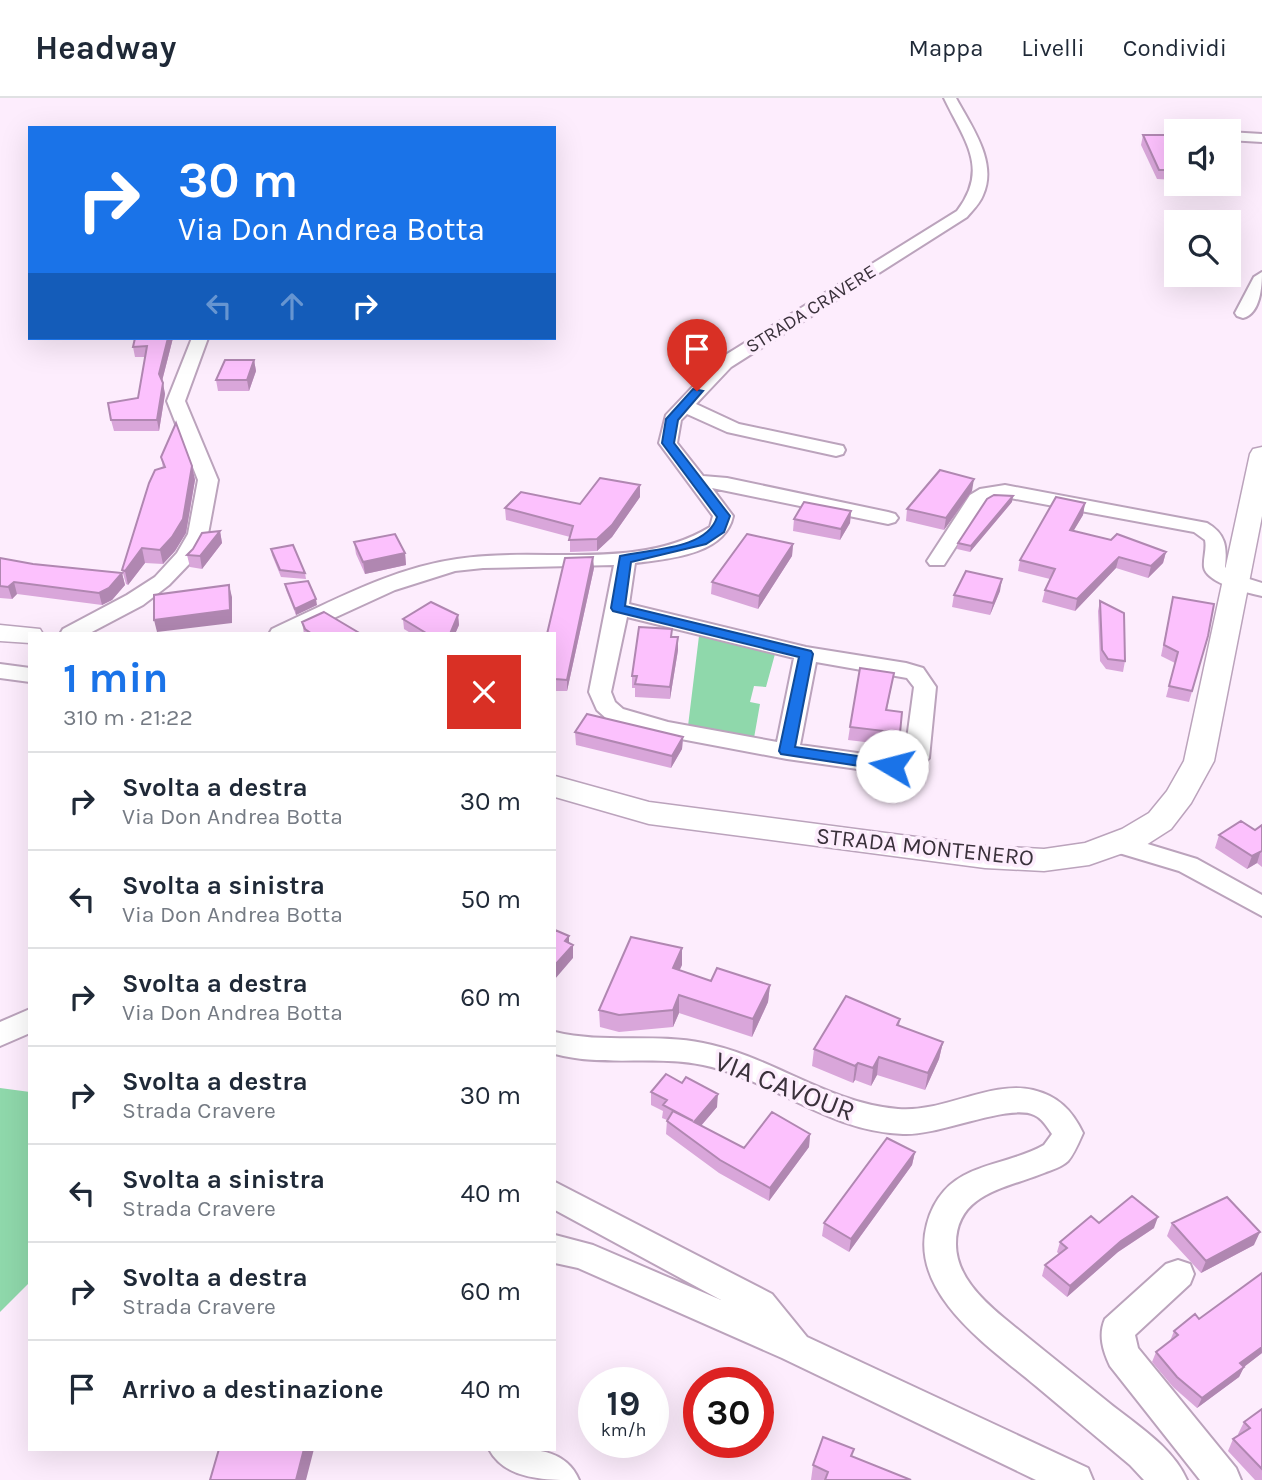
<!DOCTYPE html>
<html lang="it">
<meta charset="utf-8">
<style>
:root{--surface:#fff;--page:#f2f2f3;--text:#1f2937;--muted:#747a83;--line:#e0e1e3;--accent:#1a73e8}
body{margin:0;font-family:Karla,sans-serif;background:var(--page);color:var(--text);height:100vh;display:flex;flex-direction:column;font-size:26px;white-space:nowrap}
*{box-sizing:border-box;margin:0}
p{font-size:23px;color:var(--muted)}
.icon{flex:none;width:38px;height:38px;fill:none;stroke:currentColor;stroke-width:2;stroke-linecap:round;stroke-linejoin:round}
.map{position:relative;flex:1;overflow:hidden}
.details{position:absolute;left:28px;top:534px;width:528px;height:819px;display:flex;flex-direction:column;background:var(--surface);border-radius:0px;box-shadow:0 7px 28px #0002}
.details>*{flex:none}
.banner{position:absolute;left:28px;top:28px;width:528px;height:214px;border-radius:0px;box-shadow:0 7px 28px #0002;background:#1a73e8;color:#fff;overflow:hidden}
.buttons{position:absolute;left:1164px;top:21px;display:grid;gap:14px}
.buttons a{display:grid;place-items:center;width:77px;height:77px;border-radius:0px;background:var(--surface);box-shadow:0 7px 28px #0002;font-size:35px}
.speed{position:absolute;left:578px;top:1269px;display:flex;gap:14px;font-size:35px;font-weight:700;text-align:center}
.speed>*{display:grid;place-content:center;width:91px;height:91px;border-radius:50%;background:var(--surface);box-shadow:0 7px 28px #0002;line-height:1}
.speed small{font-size:18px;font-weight:400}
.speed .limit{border:10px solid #d22;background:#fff;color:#111}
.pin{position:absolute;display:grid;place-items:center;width:60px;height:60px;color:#fff;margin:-72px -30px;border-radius:50% 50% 50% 0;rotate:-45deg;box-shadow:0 0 7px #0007}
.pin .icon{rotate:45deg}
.me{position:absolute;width:77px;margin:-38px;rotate:278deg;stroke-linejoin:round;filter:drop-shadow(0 0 5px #0008)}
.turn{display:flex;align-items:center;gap:24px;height:147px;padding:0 35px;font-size:32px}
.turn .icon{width:91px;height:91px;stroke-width:2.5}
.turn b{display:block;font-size:49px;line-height:60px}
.lanes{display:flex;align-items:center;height:66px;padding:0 35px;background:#0003;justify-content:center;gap:35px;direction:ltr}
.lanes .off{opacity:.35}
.round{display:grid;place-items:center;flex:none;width:74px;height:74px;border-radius:0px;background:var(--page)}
.head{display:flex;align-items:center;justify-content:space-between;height:119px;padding:0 35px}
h1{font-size:42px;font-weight:700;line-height:52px;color:var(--accent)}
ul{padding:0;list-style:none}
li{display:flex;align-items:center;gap:21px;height:98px;padding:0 35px;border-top:2px solid var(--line)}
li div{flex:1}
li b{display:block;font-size:26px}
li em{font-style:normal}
header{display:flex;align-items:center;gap:42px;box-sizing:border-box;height:98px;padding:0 35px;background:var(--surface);border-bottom:2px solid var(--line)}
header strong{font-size:33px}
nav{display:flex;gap:38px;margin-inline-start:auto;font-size:24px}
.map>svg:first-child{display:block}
.green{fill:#8fd8ab}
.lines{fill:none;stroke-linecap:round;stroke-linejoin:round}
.minor-casing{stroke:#bba3bc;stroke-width:4}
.major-casing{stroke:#bba3bc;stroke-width:3}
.minor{fill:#fff;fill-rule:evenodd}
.major{fill:#fff;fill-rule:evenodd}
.wall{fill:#d9a6da}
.shaded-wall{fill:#b087b1}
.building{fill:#fcc1fd;stroke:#b087b1;stroke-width:2}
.route{fill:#1a73e8;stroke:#114b97;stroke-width:2}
.labels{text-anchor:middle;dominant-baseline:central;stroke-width:7;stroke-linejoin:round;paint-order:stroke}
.far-street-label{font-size:19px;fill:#3a313b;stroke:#fdedfd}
.street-label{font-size:23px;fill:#3a313b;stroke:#fdedfd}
.near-street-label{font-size:28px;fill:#3a313b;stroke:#fdedfd}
</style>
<header>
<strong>Headway</strong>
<nav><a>Mappa</a><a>Livelli</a><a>Condividi</a></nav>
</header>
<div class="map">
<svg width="1262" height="1382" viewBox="0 0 1262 1382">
<rect width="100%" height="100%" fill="#fdedfd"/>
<!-- green -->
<path class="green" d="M699 538 775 556 766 589 754 588 750 604 760 606 754 640 688 628Z
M0 990 30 994V1184L0 1214Z"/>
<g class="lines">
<defs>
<path id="minor" d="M944 0H956C971 28 998 64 983 97 980 105 973 112 967 119L731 269 696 306 739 326 843 348 845 352 843 356 836 358 727 334 687 316 681 322 677 345 703 378 727 380 888 414 895 416 898 420 895 424 888 426 712 390 733 418C725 457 667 461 635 465L629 506 806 549 906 565 923 570 936 589 929 660 918 670 893 676 787 661 665 638 607 621 597 612 589 594 614 467 483 470 455 473 395 492 299 536H269L272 531C331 504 392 470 457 461 540 448 636 474 710 429L713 418 659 345 666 317 719 261 957 113C990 70 964 42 944 0ZM627 519 794 560 777 644 668 624 623 611 615 604 611 594ZM816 564 907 580 914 589 905 656 893 660 800 647Z
M1228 34 1262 36V44L1228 42Z
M1262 174C1262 189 1260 216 1243 220L1237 218 1235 215 1254 179Z
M192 240H208L185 303 218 382 208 436 193 462 169 487 143 507 88 536H60L63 531 127 497 155 479 177 455 188 436 198 382 167 303Z
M1005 387 1207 425C1226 436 1227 449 1225 469L1230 475 1262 485V498C1248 495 1206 485 1204 469 1203 460 1207 451 1205 442L1194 434 1005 399 992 400 984 405 944 467H930L927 463 970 397 980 391Z
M0 566 30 570V584L0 580Z
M1118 737 1197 761 1262 797V818L1179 773 1109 752 1105 746 1109 740Z
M30 911V935L0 948V924Z
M555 934C604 946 654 935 703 945 771 958 827 1005 898 1011 943 1015 991 982 1033 992 1058 998 1072 1012 1083 1035 1079 1044 1074 1056 1068 1063 1062 1069 1051 1072 1044 1075 1007 1090 956 1095 956 1146 956 1177 981 1201 1004 1220 1038 1248 1073 1276 1108 1304 1135 1326 1173 1349 1187 1382H1144L1130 1367C1099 1341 1068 1315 1036 1288 991 1250 908 1196 927 1126 930 1114 936 1102 944 1093 968 1065 1014 1065 1044 1047L1052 1036C1047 1029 1042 1020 1034 1017 1009 1005 938 1038 903 1036 826 1033 774 982 703 967 654 957 604 969 555 956Z
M555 1084 772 1196 807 1239 1088 1370 1093 1382H1036L782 1260 578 1170 555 1165V1137L593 1147 721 1202 555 1112Z
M1178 1162 1190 1166 1194 1176 1190 1186 1135 1237 1138 1250 1236 1370 1241 1382H1200L1110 1268C1103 1253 1098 1237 1105 1221L1166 1166Z
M489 1351C522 1351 564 1346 579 1382 546 1382 505 1382 489 1351Z"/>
<path id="major" d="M1262 349V418L1214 663 1191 705 1171 731 1146 747 1089 767 1044 773 985 770 649 726 555 699V678L649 704 985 748 1044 751 1085 745 1122 731 1149 715 1167 693 1184 663 1250 356 1253 351Z
M0 527 40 531 43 536H30V545L0 543Z"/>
</defs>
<!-- minor casing -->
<use href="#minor" class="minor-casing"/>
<!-- major casing -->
<use href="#major" class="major-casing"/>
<!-- minor -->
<use href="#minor" class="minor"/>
<!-- major -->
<use href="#major" class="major"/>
</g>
<!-- wall -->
<path class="wall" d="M1143 37 1176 53V82L1157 81 1141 47Z
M135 240H173L162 283 165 296 159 333H114L111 322 138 300 145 259H135L133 249Z
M254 262 256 273 249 293H218L216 282Z
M161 359 192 368 195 382 186 435 175 453 163 466 145 465 128 487 126 486 122 472 163 370Z
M972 393 944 432 906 423 907 411Z
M640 399 612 439 597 453 570 454V439L506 422 505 410 580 406Z
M1012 404 970 454 957 451 958 445Z
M1085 405 1083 417 1073 433 1166 454 1163 465 1148 480 1116 470 1075 513 1042 504 1045 492 1050 481 1018 473 1020 462Z
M851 413 850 425 840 442 793 433 794 421Z
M220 433 222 445 202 471 190 469 187 457Z
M354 444 405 455 406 467 365 476 356 456Z
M793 446 792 458 758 511 711 496 712 484Z
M271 451 305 475 306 481 281 479 272 457Z
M0 460 33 466 122 475 125 487 112 502 102 507 17 496 12 501 0 500Z
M594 470 567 593H555V536Z
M285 486 317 507 296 517 286 492Z
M1000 493 990 517 952 509 954 497Z
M1173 499 1208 538 1189 604 1166 599 1175 565 1161 558Z
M1100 503 1125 563 1123 574 1106 571 1100 563 1098 513Z
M458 517 459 527 455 536H412L404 531 403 521Z
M302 524 361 536H304Z
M672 531V539L678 552 670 601 635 599V590H632V578Z
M894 575 887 612 902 614 898 648 848 642 850 629Z
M575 634 683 639 682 651 671 670 576 647Z
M1262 727V769L1257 765 1247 771 1215 750 1219 737 1255 732Z
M682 867 679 872 711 883 770 887 768 904 752 939 679 915 673 929 619 934 600 929 599 912Z
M900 921 899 928 943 944 939 961 925 992 877 977 871 988 855 982 853 985 812 968 814 951Z
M651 994 717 1009 701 1028 744 1050 810 1036 809 1049 769 1103 719 1075 666 1036 667 1022 662 1020 663 1013 651 1007Z
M915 1054 912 1067 849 1154 822 1138 824 1125Z
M1099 1125 1154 1130 1118 1154 1067 1199 1042 1178 1045 1167 1059 1156 1057 1154 1060 1144Z
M1172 1125 1254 1147 1201 1175 1167 1138Z
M1199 1221 1262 1255 1244 1269 1239 1279 1197 1310 1173 1289 1152 1264 1156 1254 1170 1243 1174 1233Z
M1262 1311V1382H1255L1228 1353 1233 1341 1239 1337 1238 1336 1244 1324Z
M852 1359 911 1382H811L813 1367Z"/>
<!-- shaded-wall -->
<path class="shaded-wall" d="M168 240H173L161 287 159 276Z
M254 262 256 273 249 293 247 282Z
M163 285 165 296 159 333 157 322Z
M192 368 195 382 186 435 175 453 163 466 160 452Z
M974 381 972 393 944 432 946 420Z
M640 387V399L612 439 597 453V441Z
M1013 398 1012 404 970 454 971 448Z
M1085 405 1083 417 1067 444 1070 432Z
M851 413 850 425 840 442 841 431Z
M220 433 222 445 202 471 200 458Z
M793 446 792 458 758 511 759 498Z
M142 450 145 465 128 487 125 473Z
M1166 454 1163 465 1148 480 1151 468Z
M405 455 406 467 365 476 363 464Z
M593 459 594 470 567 593V582Z
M1119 459 1116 470 1075 513 1077 501Z
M122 475 125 487 112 502 102 507 99 495Z
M1002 481 1000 493 990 517 993 505Z
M14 484 17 496 12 501 8 489Z
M229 487 232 499V525L157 534 154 522Z
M316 501 317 507 296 517 295 511Z
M458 517 459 527 455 536H450Z
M678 539V552L670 601V589Z
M683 639 682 651 671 670 672 658Z
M1261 752 1257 765 1247 771 1252 758Z
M569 838V851L573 847V860L555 881V867L565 843Z
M682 850V867L673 887V870Z
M770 887 768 904 752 939 753 921Z
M679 897V915L673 929V912Z
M943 944 939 961 925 992 928 975Z
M879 959 877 977 871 988 873 970Z
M858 965 855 982 853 985 855 968Z
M718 996 717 1009 693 1037 694 1024Z
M810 1036 809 1049 769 1103 770 1090Z
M915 1054 912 1067 849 1154 851 1141Z
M1158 1119 1154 1130 1118 1154 1067 1199 1070 1188 1121 1143Z
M1260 1134 1254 1147 1201 1175 1206 1163Z
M1262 1249V1255L1236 1275 1240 1265Z
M1244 1269 1239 1279 1197 1310 1202 1300Z
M304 1351H314L306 1382H296Z"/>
<!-- building -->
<path class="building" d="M1143 37H1168L1176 53V72H1159Z
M135 240H168L159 276 163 285 157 322H111L108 305 138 300 147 248 133 249Z
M225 262H254L247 282H216Z
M176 325 192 368 183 421 172 439 160 452 142 450 125 473 122 472 149 385 155 372 165 369 161 359Z
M940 372 974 381 946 420 907 411Z
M600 380 640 387 612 427 597 441 569 442 573 428 505 410 521 394 580 406Z
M994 397 1013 398 971 448 958 445 987 401Z
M1056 399 1085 405 1070 432 1111 442 1117 436 1166 454 1151 468 1119 459 1077 501 1045 492 1055 471 1020 462Z
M804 404 851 413 841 431 794 421Z
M220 433 200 458 187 457 193 451 202 435Z
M395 436 405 455 363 464 354 444Z
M747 436 793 446 759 498 712 484Z
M293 447 305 475 280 472 271 451Z
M593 459 567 582 555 581V536H547L565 460Z
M0 460 33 466 122 475 109 490 99 495 14 484 8 489 0 488Z
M966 473 1002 481 993 505 954 497Z
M308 483 316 501 295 511 285 486Z
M229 487 230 512 154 522V497Z
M1173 499 1214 506 1208 538 1192 593 1169 588 1178 554 1164 547Z
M1100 503 1124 515 1125 563 1108 561 1102 552Z
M431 504 458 517 450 536H426V535L403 521Z
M324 514 361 536H312L305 531 302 524Z
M639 529 672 531 671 539H678L670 589 635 586 637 578H632Z
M860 570 894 575 886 612 902 614 900 635 850 629Z
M587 616 683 639 672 658 575 634Z
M1241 723 1255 732 1262 727V753L1252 758 1219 737Z
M555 832 569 838 565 843 573 847 555 867Z
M631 839 682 850 673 870 711 883 717 870 770 887 753 921 679 897 673 912 619 917 599 912Z
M846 898 900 921 897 927 943 944 928 975 879 959 873 970 858 965 855 968 814 951Z
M666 976 682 985 686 979 718 996 694 1024 744 1050 772 1014 810 1036 770 1090 720 1062 667 1023 673 1013 693 1023 663 1007 667 1002 651 994Z
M887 1040 915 1054 851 1141 824 1125Z
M1132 1098 1158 1119 1121 1143 1070 1188 1045 1167 1067 1150 1060 1144 1091 1118 1099 1125Z
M1227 1099 1260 1134 1206 1163 1172 1125Z
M1262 1175V1249L1240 1265 1244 1269 1202 1300 1177 1279 1156 1254 1178 1237 1174 1233 1195 1216 1199 1221Z
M1262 1311V1371L1233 1341 1250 1330 1244 1324Z
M823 1339 854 1351 851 1358 911 1382H825L828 1374 813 1367Z
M219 1351H304L296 1382H210Z"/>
<!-- route -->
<path class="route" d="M693 291 703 293 678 322 674 345 730 418 724 434 706 446 631 464 625 508 811 553 813 556 795 649 892 663 898 664 900 668 898 671 892 673 781 656 779 653 799 559 613 513 611 510 620 458C649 451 707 452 717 419L662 345 666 321Z"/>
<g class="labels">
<!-- far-street labels -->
<g class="far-street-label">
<text transform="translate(811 211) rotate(-32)">STRADA CRAVERE</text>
</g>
<!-- street labels -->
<g class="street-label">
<text transform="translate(925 749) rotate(6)">STRADA MONTENERO</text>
</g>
<!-- near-street labels -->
<g class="near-street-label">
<text transform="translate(785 988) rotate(21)">VIA CAVOUR</text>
</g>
</g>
</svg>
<div class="buttons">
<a><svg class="icon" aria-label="sound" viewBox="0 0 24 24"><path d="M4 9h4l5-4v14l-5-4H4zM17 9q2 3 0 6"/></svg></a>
<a><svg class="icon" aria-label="search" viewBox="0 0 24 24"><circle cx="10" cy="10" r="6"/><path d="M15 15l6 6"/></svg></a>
</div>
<div class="speed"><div>19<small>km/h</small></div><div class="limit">30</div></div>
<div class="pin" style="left:697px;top:293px;background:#d93025"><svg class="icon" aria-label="arrive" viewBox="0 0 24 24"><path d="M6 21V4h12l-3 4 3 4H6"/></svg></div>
<svg class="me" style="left:892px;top:668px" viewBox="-20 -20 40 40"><circle r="19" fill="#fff"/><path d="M0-13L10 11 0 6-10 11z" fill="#1a73e8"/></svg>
<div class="banner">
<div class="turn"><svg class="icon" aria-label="right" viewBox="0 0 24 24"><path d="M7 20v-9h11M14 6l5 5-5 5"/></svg><div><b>30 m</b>Via Don Andrea Botta</div></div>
<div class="lanes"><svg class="icon off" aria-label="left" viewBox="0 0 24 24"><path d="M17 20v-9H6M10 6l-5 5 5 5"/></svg><svg class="icon off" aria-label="ahead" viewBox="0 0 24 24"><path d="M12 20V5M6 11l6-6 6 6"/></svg><svg class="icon" aria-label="right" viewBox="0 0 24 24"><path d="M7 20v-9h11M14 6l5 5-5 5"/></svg></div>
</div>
<section class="details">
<div class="head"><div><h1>1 min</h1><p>310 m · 21:22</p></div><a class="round" style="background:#d93025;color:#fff"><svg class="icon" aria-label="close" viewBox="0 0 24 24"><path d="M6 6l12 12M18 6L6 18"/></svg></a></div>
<ul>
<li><svg class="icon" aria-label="right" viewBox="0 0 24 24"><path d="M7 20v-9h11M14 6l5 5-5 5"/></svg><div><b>Svolta a destra</b><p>Via Don Andrea Botta</p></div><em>30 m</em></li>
<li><svg class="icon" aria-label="left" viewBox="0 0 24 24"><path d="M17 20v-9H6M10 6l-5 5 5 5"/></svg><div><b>Svolta a sinistra</b><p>Via Don Andrea Botta</p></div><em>50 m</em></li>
<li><svg class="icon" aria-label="right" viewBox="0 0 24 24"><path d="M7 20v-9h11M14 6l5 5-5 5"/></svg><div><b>Svolta a destra</b><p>Via Don Andrea Botta</p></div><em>60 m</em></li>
<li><svg class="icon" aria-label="right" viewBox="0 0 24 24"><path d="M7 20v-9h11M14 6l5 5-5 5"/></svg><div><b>Svolta a destra</b><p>Strada Cravere</p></div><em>30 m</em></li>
<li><svg class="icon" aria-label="left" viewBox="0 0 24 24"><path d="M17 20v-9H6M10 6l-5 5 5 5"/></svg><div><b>Svolta a sinistra</b><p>Strada Cravere</p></div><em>40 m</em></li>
<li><svg class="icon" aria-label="right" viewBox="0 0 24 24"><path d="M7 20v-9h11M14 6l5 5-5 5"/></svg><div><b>Svolta a destra</b><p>Strada Cravere</p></div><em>60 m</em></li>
<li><svg class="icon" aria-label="arrive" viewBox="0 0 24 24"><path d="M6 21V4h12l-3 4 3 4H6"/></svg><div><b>Arrivo a destinazione</b></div><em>40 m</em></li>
</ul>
</section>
</div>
